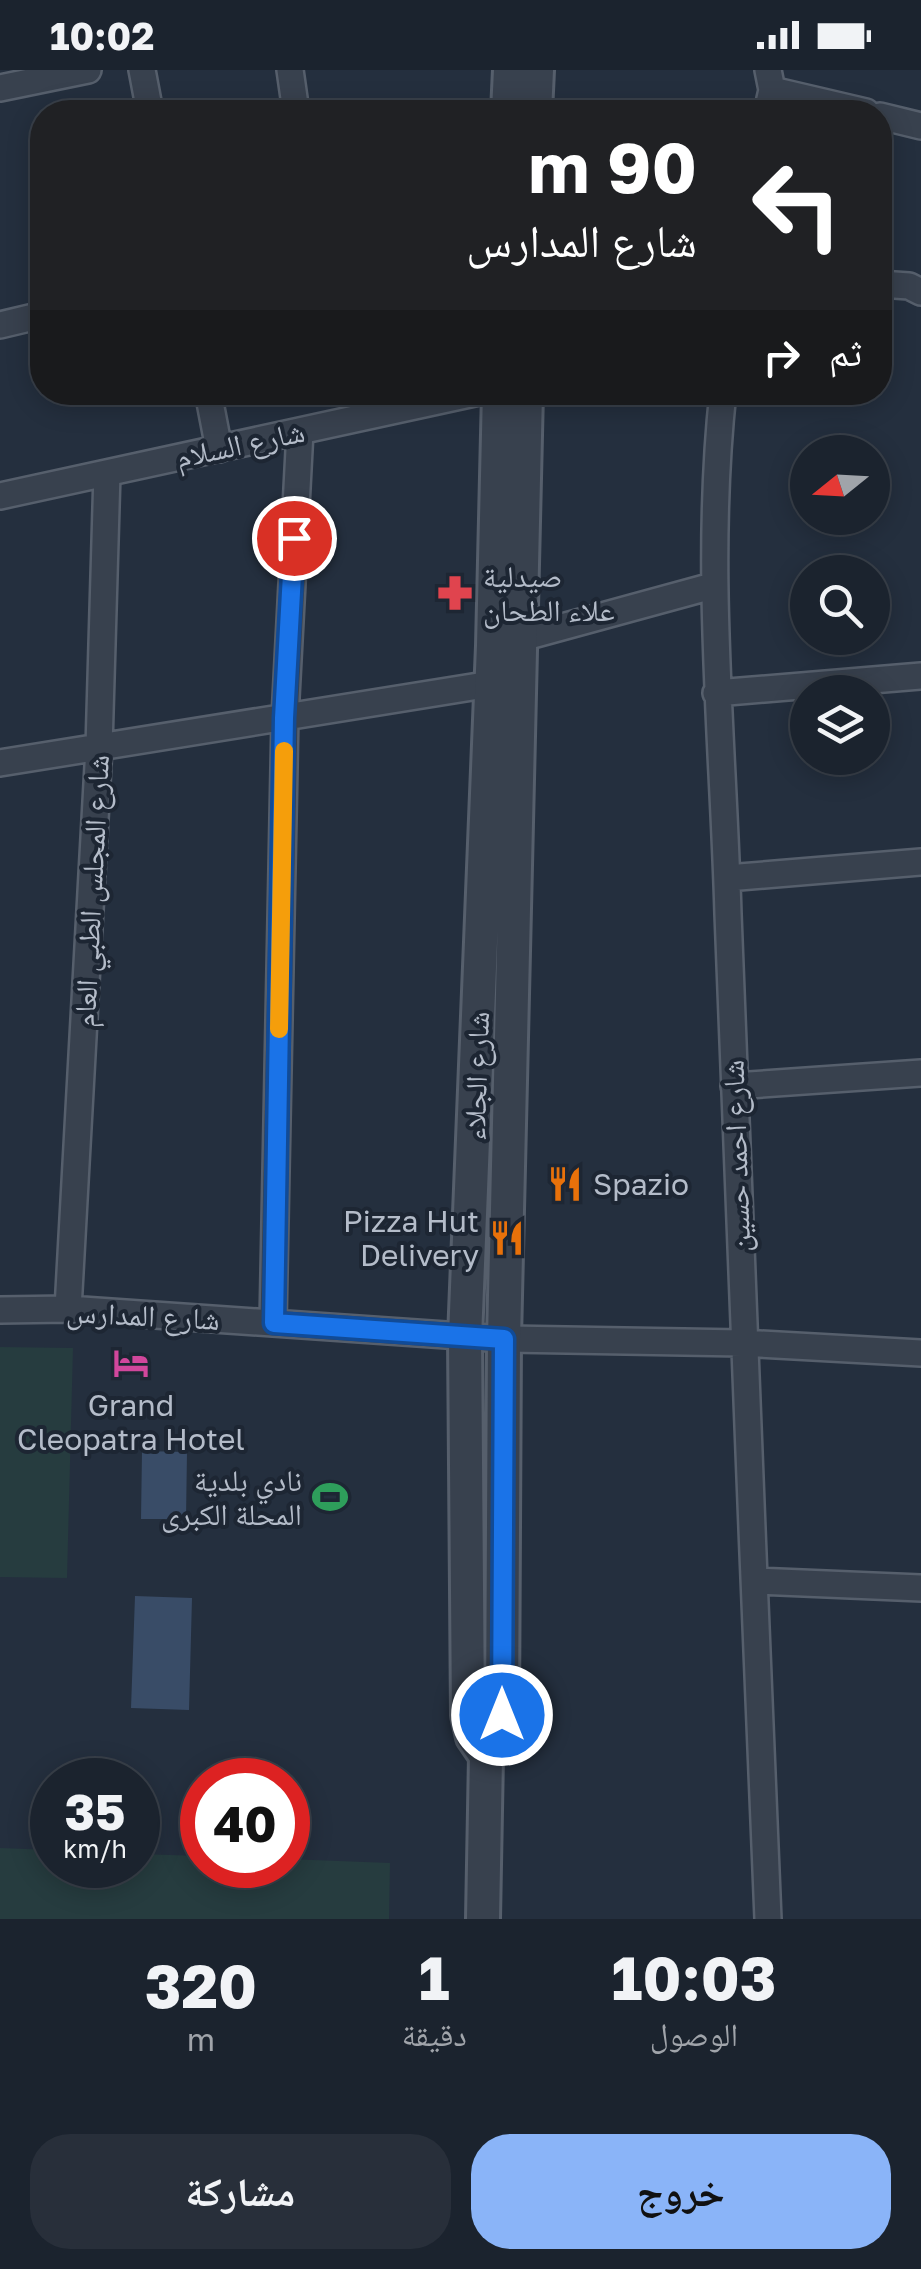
<!DOCTYPE html>
<html lang="ar">
<meta charset="utf-8">
<style>
:root{--surface:#1b232e;--page:#282f3a;--text:#f1f3f6;--muted:#a0a4aa;--line:#39404a;--accent:#8ab4f8}
body{margin:0;font-family:"Golos Text","Noto Naskh Arabic",sans-serif;background:var(--page);color:var(--text);direction:rtl;height:100vh;display:flex;flex-direction:column;font-size:38px;white-space:nowrap}
*{box-sizing:border-box;margin:0}
p{font-size:32px;color:var(--muted)}
.icon{flex:none;width:55px;height:55px;fill:none;stroke:currentColor;stroke-width:2;stroke-linecap:round;stroke-linejoin:round}
.map{position:relative;height:1849px;overflow:hidden;direction:ltr}
.drawer{display:flex;flex-direction:column;background:var(--surface);flex:1}
.drawer>*{flex:none}
.top-card{position:absolute;left:30px;top:30px;width:862px;height:305px;border-radius:40px;box-shadow:0 5px 25px #0003,0 0 0 2px var(--line);direction:rtl;background:#202124;color:#fff;overflow:hidden}
.needle{width:65px;rotate:252deg}
.buttons{position:absolute;left:790px;top:365px;display:grid;gap:20px}
.buttons a{display:grid;place-items:center;width:100px;height:100px;border-radius:50%;background:var(--surface);box-shadow:0 5px 25px #0003,0 0 0 2px var(--line);font-size:50px}
.speed{position:absolute;left:30px;top:1688px;display:flex;gap:20px;font-size:50px;font-weight:700;text-align:center}
.speed>*{display:grid;place-content:center;width:130px;height:130px;border-radius:50%;background:var(--surface);box-shadow:0 5px 25px #0003,0 0 0 2px var(--line);line-height:1}
.speed small{font-size:25px;font-weight:400}
.speed .limit{border:15px solid #d22;background:#fff;color:#111}
.pin{position:absolute;display:grid;place-items:center;width:85px;height:85px;color:#fff;margin:-42px;border:5px solid #fff;border-radius:50%;box-shadow:0 2px 10px #0007}
.me{position:absolute;width:110px;margin:-55px;rotate:0deg;stroke-linejoin:round;filter:drop-shadow(0 0 8px #0008)}
.turn{display:flex;align-items:center;gap:35px;height:210px;padding:0 30px;font-size:45px}
.turn .icon{width:130px;height:130px;stroke-width:2.5}
.turn b{display:block;font-size:70px;line-height:85px}
.then{display:flex;align-items:center;height:95px;padding:0 30px;background:#0003;gap:20px;font-size:38px}
.eta{display:flex;justify-content:space-evenly;align-items:center;height:170px;text-align:center}
.eta b{font-size:60px;font-weight:700;line-height:70px}
.button{display:flex;gap:20px;margin-top:auto;padding:20px 30px}
.button a{flex:1;height:115px;border-radius:40px;background:var(--accent);color:#111;font-size:40px;font-weight:700;line-height:115px;text-align:center}
.button a+a{background:var(--page);color:var(--text)}
.status{display:flex;justify-content:space-between;align-items:center;height:70px;padding:0 50px;background:var(--surface);direction:ltr}
.status svg{height:28px;fill:currentColor}
.map>svg:first-child{display:block}
.green{fill:#263c3f}
.water{fill:#394c67}
.lines{fill:none;stroke-linecap:round;stroke-linejoin:round}
.minor-casing{stroke:#565f6c;stroke-width:30}
.tertiary-casing{stroke:#565f6c;stroke-width:38}
.minor{stroke:#38414e;stroke-width:25}
.tertiary{stroke:#38414e;stroke-width:32}
.route-casing{stroke:#114b97;stroke-width:25}
.route{stroke:#1a73e8;stroke-width:18}
.slow{stroke:#f59e0b;stroke-width:18}
.labels{text-anchor:middle;dominant-baseline:central;stroke-width:8;stroke-linejoin:round;paint-order:stroke}
.street-label{font-size:30px;fill:#b4bcc9;stroke:#1d2633}
.poi-label{font-size:30px;fill:#b4bcc9;stroke:#1d2633;text-anchor:start}
</style>
<div class="status"><b>10:02</b><svg viewBox="0 0 49 12"><path d="M0 12V9h3v3zM5 12V6h3v6zM10 12V3h3v9zM15 12V0h3v12zM26 1h20v11H26zM47 4h2v5h-2z"/></svg></div>
<div class="map">
<svg width="921" height="1849" viewBox="0 0 921 1849">
<rect width="100%" height="100%" fill="#242f3e"/>
<!-- green -->
<path class="green" d="M0 1277 73 1278 67 1508 0 1507Z
M0 1778 52 1780V1795H138V1784L202 1786V1795H288V1789L390 1793 389 1849H0Z"/>
<!-- water -->
<path class="water" d="M142 1381 187 1382 186 1449H141Z
M135 1526 192 1528 189 1640 131 1638Z"/>
<g class="lines">
<defs>
<path id="minor" d="M142 0 150 42
M290 0 296 42
M0 18 88 0
M772 20 866 42
M767 42 772 20 768 0
M880 46 921 56
M880 214 909 216 921 222
M0 255 42 245
M208 322 219 379
M723 322C704 497 723 669 728 844 739 1179 755 1514 768 1849
M0 426 479 322
M507 572 712 516
M716 623 921 606
M0 693 491 614
M727 808 921 792
M734 1016 921 1003
M68 1239 99 677 107 403
M0 1240 68 1239 504 1269 742 1273 921 1283
M273 1253 285 647 300 361
M755 1511 921 1518"/>
<path id="tertiary" d="M508 42 510 0
M535 42 537 0
M486 1686 473 1667 468 1645 465 1267 493 576 499 322
M483 1849 486 1686 499 1659 502 1645 504 1269 526 322"/>
</defs>
<!-- minor casing -->
<use href="#minor" class="minor-casing"/>
<!-- tertiary casing -->
<use href="#tertiary" class="tertiary-casing"/>
<!-- minor -->
<use href="#minor" class="minor"/>
<!-- tertiary -->
<use href="#tertiary" class="tertiary"/>
</g>
<g class="lines">
<defs>
<path id="route" d="M294 468 284 648 274 1253 504 1269 502 1645"/>
</defs>
<!-- route casing -->
<use href="#route" class="route-casing"/>
<!-- route -->
<use href="#route" class="route"/>
<!-- slow -->
<path class="slow" d="M279 959 284 681"/>
</g>
<!-- icons -->
<defs>
<symbol id="pharmacy-bare" viewBox="-9 -9 18 18"><path d="M-2-6h4v4h4v4h-4v4h-4v-4h-4v-4h4Z" fill="#e0444e" stroke="#1d2633" stroke-width="2.5" paint-order="stroke"/></symbol>
<symbol id="restaurant-bare" viewBox="-9 -9 18 18"><path d="M-5-6h1v4h1v-4h1v4h1v-4h1v5L-1.5 .5V6h-2V.5L-5-1ZM5-6V6H3V1.5H1.5Q1.5-4 5-6Z" fill="#e8710a" stroke="#1d2633" stroke-width="2.5" paint-order="stroke"/></symbol>
<symbol id="hotel-bare" viewBox="-9 -9 18 18"><path d="M-6-4.5h1.5V1H6V5H4.5V3h-9V5H-6ZM-4 0a1.8 1.8 0 1 1 3.6 0ZM.5 0V-2.5h3Q6-2.5 6 0Z" fill="#d1479c" stroke="#1d2633" stroke-width="2.5" paint-order="stroke"/></symbol>
<symbol id="stadium-bare" viewBox="-9 -9 18 18"><path d="M0-5a6.5 5 0 1 0 0 10a6.5 5 0 1 0 0-10ZM-3.5-1.8h7v3.6h-7Z" fill="#2e9e5b" stroke="#1d2633" stroke-width="2.5" paint-order="stroke"/></symbol>
</defs>
<g fill-rule="evenodd">
<use href="#pharmacy-bare" x="430" y="498" width="50" height="50"/>
<use href="#restaurant-bare" x="540" y="1089" width="50" height="50"/>
<use href="#restaurant-bare" x="482" y="1143" width="50" height="50"/>
<use href="#hotel-bare" x="106" y="1268" width="50" height="50"/>
<use href="#stadium-bare" x="305" y="1402" width="50" height="50"/>
</g>
<g class="labels">
<!-- street labels -->
<g class="street-label">
<text transform="translate(240 374) rotate(-12)">شارع السلام</text>
<text transform="translate(91 821) rotate(-87)">شارع المجلس الطبي العام</text>
<text transform="translate(476 1006) rotate(-88)">شارع الجلاء</text>
<text transform="translate(736 1086) rotate(-92)">شارع احمد حسين</text>
<text transform="translate(143 1245) rotate(3)">شارع المدارس</text>
</g>
<!-- poi labels -->
<g class="poi-label">
<text x="483" y="506">صيدلية<tspan x="483" dy="34">علاء الطحان</tspan></text>
<text x="593" y="1114">Spazio</text>
<text x="479" y="1151" text-anchor="end">Pizza Hut<tspan x="479" dy="34">Delivery</tspan></text>
<text x="131" y="1335" text-anchor="middle">Grand<tspan x="131" dy="34">Cleopatra Hotel</tspan></text>
<text x="302" y="1410" text-anchor="end">نادي بلدية<tspan x="302" dy="34">المحلة الكبرى</tspan></text>
</g>
</g>
</svg>
<div class="buttons">
<a><svg class="needle" viewBox="-14 -14 28 28"><path d="M0-13l5 13h-10z" fill="#e53935"/><path d="M0 13l5-13h-10z" fill="#a0a4aa"/></svg></a>
<a><svg class="icon" aria-label="search" viewBox="0 0 24 24"><circle cx="10" cy="10" r="6"/><path d="M15 15l6 6"/></svg></a>
<a><svg class="icon" aria-label="layers" viewBox="0 0 24 24"><path d="M12 4l9 5-9 5-9-5zM3 14l9 5 9-5"/></svg></a>
</div>
<div class="speed"><div>35<small>km/h</small></div><div class="limit">40</div></div>
<div class="pin" style="left:294px;top:468px;background:#d93025"><svg class="icon" aria-label="arrive" viewBox="0 0 24 24"><path d="M6 21V4h12l-3 4 3 4H6"/></svg></div>
<svg class="me" style="left:502px;top:1645px" viewBox="-20 -20 40 40"><circle r="17" fill="#1a73e8" stroke="#fff" stroke-width="3"/><path d="M0-11L8 9 0 5-8 9z" fill="#fff"/></svg>
<div class="top-card">
<div class="turn"><svg class="icon" aria-label="left" viewBox="0 0 24 24"><path d="M17 20v-9H6M10 6l-5 5 5 5"/></svg><div><b>90 m</b>شارع المدارس</div></div>
<div class="then">ثم<svg class="icon" aria-label="right" viewBox="0 0 24 24"><path d="M7 20v-9h11M14 6l5 5-5 5"/></svg></div>
</div>
</div>
<section class="drawer">
<div class="eta">
<div><b>10:03</b><p>الوصول</p></div>
<div><b>1</b><p>دقيقة</p></div>
<div><b>320</b><p>m</p></div>
</div>
<div class="button"><a>خروج</a><a>مشاركة</a></div>
</section>
